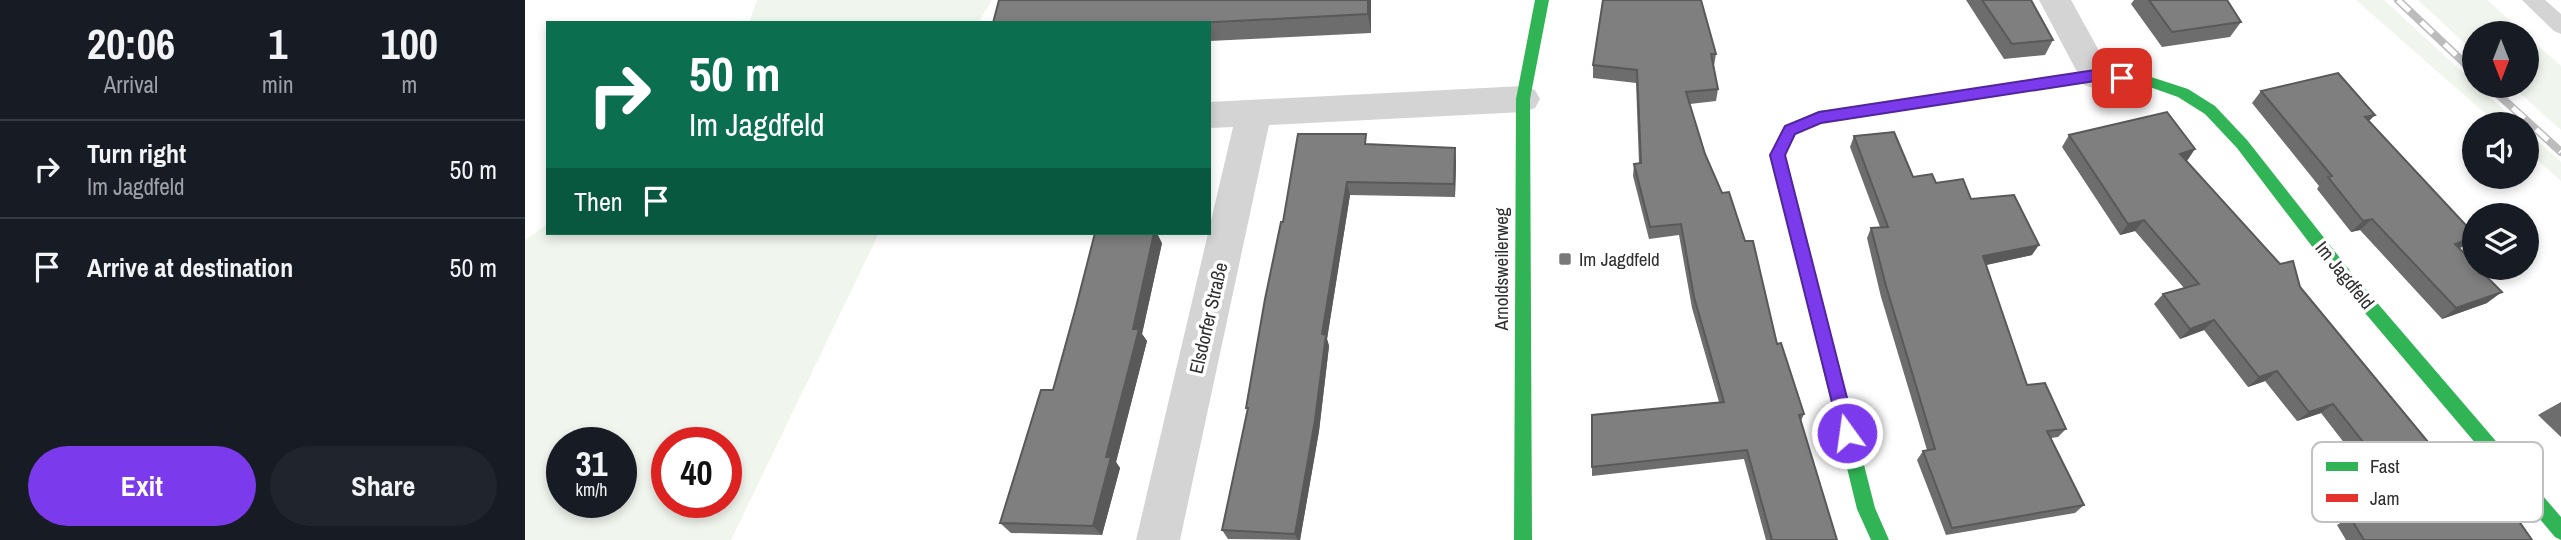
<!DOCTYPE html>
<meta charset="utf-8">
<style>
:root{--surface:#171b24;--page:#20242c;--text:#f1f3f6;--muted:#9ea1a6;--line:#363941;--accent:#7c3aed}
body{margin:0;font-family:"Archivo Narrow",sans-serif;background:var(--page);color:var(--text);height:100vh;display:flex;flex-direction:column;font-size:26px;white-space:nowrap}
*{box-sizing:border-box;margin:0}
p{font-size:23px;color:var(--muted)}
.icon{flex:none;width:38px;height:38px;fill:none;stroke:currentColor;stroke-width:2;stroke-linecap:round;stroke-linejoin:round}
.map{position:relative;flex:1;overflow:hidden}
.details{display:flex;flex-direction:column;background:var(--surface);width:525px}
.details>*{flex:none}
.hud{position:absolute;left:21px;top:21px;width:665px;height:214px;border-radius:0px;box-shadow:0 4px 10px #0003;background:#0b6e4f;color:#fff;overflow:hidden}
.needle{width:46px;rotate:180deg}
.buttons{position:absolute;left:1937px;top:21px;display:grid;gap:14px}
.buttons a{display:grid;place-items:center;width:77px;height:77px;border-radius:50%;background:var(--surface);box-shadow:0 4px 10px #0003;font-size:35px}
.speed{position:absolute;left:21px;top:427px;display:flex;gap:14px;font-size:35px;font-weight:700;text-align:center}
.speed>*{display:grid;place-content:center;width:91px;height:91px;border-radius:50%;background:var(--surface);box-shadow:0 4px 10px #0003;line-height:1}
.speed small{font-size:18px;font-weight:400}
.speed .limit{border:10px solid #d22;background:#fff;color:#111}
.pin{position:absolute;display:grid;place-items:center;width:60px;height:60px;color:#fff;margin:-30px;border-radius:14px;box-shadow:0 4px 10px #0006}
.me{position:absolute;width:77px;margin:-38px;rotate:346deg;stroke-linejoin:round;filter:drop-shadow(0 0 5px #0008)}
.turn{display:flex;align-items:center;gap:24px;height:147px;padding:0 28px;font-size:32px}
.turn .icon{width:91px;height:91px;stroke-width:2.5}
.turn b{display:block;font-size:49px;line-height:60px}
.then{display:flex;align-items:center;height:66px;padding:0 28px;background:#0003;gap:14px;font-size:26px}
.eta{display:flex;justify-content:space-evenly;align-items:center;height:119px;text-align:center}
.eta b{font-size:42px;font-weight:700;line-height:49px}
.button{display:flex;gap:14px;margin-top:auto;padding:14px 28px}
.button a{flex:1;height:80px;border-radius:42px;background:var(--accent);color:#fff;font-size:28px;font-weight:700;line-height:80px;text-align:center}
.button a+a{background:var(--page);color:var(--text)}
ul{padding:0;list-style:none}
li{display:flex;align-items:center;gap:21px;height:98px;padding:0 28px;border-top:2px solid var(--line)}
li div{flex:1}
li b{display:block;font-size:26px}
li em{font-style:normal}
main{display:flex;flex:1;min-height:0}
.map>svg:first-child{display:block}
.green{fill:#f0f5ed;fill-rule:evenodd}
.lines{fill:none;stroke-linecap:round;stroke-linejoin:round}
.lane{fill:#d4d4d4;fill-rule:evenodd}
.street{fill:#d4d4d4;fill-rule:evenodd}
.fast{fill:#30b455;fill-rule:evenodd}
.jam{fill:#e5322d;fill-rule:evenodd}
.rail-casing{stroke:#bcbcbc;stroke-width:8}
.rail{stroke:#fff;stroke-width:5;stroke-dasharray:16;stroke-linecap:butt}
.wall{fill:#6d6d6d}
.shaded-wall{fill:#595959}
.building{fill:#7f7f7f;stroke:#595959;stroke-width:2}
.route{fill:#7c3aed;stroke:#51269a;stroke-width:2}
.poi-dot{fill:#787878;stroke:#fff;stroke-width:2.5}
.labels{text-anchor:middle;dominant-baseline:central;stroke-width:7;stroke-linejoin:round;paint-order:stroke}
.poi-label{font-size:19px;fill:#303030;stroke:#fff;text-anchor:start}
.street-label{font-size:19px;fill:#303030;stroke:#fff}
.key{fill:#fff;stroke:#c1c1c1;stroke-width:2}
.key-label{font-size:19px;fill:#303030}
</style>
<main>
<section class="details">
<div class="eta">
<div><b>20:06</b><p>Arrival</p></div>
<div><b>1</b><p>min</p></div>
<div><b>100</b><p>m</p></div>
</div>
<ul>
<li><svg class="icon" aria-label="right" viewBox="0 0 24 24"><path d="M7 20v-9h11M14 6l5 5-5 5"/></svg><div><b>Turn right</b><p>Im Jagdfeld</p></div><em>50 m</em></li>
<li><svg class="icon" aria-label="arrive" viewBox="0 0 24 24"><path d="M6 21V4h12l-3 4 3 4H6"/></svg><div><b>Arrive at destination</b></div><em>50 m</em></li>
</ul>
<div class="button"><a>Exit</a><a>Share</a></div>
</section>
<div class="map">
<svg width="2036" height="540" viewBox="0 0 2036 540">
<rect width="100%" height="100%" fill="#fff"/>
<!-- green -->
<path class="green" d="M232 0H467L453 23H224Z
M1831 0H1859L1994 124H1972Z
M1893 0H1962L1999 33H1950L1949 52Z
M2002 36 2036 66V130L1987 86H2002Z
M2002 131 2036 162V181L2002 151Z
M23 224V233H354L206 540H0V240ZM37 443H96V502H37ZM142 443H201V502H142Z"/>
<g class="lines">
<!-- lane -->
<path class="lane" d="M1997 0H2020L2036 14V34L2029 31Z"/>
<!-- street -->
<path class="street" d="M1514 0H1546L1588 76 1583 85 1571 89 1559 85Z
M998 86 1010 90 1015 99 1010 108 998 112 744 125 655 540H611L708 127 684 128V102Z"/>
<!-- fast -->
<path class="fast" d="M1010 0H1024L1005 99 1007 540H989L991 99Z
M1571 71 1623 76 1663 89 1690 106 1722 140 1830 277 2036 517V540L2030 537 1818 287 1712 148 1680 114 1653 97 1622 86 1571 81 1493 93 1486 88 1493 83Z
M1329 107 1336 112 1334 116 1296 122 1270 134 1260 155 1350 508 1364 540H1346L1332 509 1246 155 1260 126 1294 111Z"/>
<!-- jam -->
<path class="jam" d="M1493 83 1500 88 1493 93 1329 117 1322 112 1329 107Z"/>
<defs>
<path id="rail" d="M1873 0 1950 73
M1964 86 2036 152"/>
</defs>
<!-- rail casing -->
<use href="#rail" class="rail-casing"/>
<!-- rail -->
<use href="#rail" class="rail"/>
</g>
<!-- wall -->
<path class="wall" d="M474 0H846V33L684 41V23H468Z
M1441 0H1506L1528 40 1520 55 1479 59Z
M1609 0H1702L1716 22 1705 37 1637 47 1606 4Z
M1191 54 1189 66 1193 89 1191 101 1165 104 1180 154 1279 414 1276 421 1312 540H1241L1219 459 1067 476V415L1194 402 1167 308 1154 235 1124 239 1108 176 1109 164 1114 163 1111 83 1068 78V65Z
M1736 91 1844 121 1937 247 1934 248 1962 303 1917 319 1835 230 1826 232 1792 189 1794 186 1727 103Z
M1544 135 1661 161 1775 287 1936 482 2007 540H1821L1812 525 1825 517 1830 515 1822 503 1835 495 1855 489 1796 413 1772 421 1740 381 1723 387 1679 330 1655 339 1629 304 1638 294 1659 288 1610 231 1595 235 1537 147Z
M1329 136 1388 177 1411 183 1446 199 1507 255 1461 265 1502 385 1541 429 1533 437 1526 438 1559 505 1550 513 1421 535 1392 460 1398 451 1402 450 1356 297 1342 238 1346 228 1355 227 1325 147Z
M843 145 931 161 930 197 825 195 802 339 804 346 794 431 775 540 703 539 697 530 723 411 721 408 758 222Z
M637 243 617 334 622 341 591 462 595 468 577 535 486 533 475 523 528 390 551 307Z
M2036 402V437L2013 415Z"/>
<!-- shaded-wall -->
<path class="shaded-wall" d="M843 0H846V33L843 14Z
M1850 115 1838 127 1840 117Z
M930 148 931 161 930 197 929 184Z
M1670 149 1662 161 1655 154Z
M822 182 825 195 802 339 804 346 794 431 775 540H773L770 534 797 334Z
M1847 219 1835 230 1826 232 1838 221Z
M1619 220 1610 231 1595 235 1603 224Z
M629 233H632L637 243 617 334 622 341 591 462 595 468 577 535 568 526 581 457Z
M1950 237 1937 247 1916 255 1930 244Z
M1514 245 1507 255 1452 267 1458 256Z
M1977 292 1962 303 1917 319 1931 308Z
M1689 320 1679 330 1655 339 1665 329Z
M1752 371 1740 381 1723 387 1734 377Z
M1808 404 1796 413 1772 421 1784 412Z"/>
<!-- building -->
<path class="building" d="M474 0H843V14L672 23H468Z
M1078 0H1176L1191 54H1186L1193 89 1161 92 1180 154 1197 193 1204 192 1220 241H1228L1252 344 1256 343 1279 414 1274 415 1312 540H1247L1222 450 1067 467V415L1199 402 1169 297 1156 224 1125 227 1109 164 1116 163 1112 70 1068 65Z
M1457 0H1506L1528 40 1487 44Z
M1624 0H1702L1716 22 1647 32Z
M1813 73 1850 115 1840 117 1950 235V236L1930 244 1950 264V268H1953L1977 292 1931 308 1847 219 1838 221 1803 177 1807 176 1736 91Z
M1642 112 1670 149 1655 154 1755 264 1768 261 1775 287 1936 482 1962 475 2007 540H1839L1825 517 1846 511 1835 495 1871 484 1808 404 1784 412 1752 371 1734 377 1689 320 1665 329 1638 294 1674 284 1619 220 1603 224 1544 135Z
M1369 132 1388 177 1407 174 1411 183 1438 179 1446 199 1489 195 1514 245 1458 256 1502 385 1520 383 1541 429 1522 431 1559 505 1427 528 1398 451 1410 449 1361 286 1346 228 1363 227 1329 136Z
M773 134H841L840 144 930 148 929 184 822 182 797 334 801 335 790 420 770 534 697 530 723 408H721L740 299 756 222H758Z
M570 233H629L608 329H614L581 457H586L568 526 475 523 516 390H528L551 307Z"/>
<!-- route -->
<path class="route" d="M1570 70 1597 73 1604 78 1597 84 1570 81 1296 123 1270 134 1260 155 1331 433 1328 438 1322 441 1316 438 1245 155 1260 126 1294 112Z"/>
<!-- markers -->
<rect class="poi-dot" x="1033" y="252" width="14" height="14" rx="3.5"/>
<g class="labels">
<!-- poi labels -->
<g class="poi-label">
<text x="1054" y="259">Im Jagdfeld</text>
</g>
<!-- street labels -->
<g class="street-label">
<text transform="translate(976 269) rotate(-90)">Arnoldsweilerweg</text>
<text transform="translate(1820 275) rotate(51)">Im Jagdfeld</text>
<text transform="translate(683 318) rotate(-77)">Elsdorfer Straße</text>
</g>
</g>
<!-- legend -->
<rect x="1787" y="442" width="231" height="80" rx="10" class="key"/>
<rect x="1801" y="462" width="32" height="9" fill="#30b455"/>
<rect x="1801" y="494" width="32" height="8" fill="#e5322d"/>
<g class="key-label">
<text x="1845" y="473">Fast</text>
<text x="1845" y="505">Jam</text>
</g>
</svg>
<div class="buttons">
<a><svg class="needle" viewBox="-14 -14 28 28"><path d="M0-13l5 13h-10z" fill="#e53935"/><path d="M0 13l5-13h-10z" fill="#9ea1a6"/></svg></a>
<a><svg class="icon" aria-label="sound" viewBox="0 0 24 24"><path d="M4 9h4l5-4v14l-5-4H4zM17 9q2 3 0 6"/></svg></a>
<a><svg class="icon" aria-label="layers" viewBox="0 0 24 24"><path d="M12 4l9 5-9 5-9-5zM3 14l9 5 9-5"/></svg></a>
</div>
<div class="speed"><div>31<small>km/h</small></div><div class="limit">40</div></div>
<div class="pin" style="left:1597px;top:78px;background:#d93025"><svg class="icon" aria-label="arrive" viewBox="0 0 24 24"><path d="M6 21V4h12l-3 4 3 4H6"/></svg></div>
<svg class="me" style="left:1322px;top:433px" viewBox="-20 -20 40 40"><circle r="17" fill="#7c3aed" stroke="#fff" stroke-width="3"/><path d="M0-11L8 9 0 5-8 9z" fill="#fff"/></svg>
<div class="hud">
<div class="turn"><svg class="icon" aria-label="right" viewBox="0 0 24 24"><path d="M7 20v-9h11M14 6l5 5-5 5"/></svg><div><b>50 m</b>Im Jagdfeld</div></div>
<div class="then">Then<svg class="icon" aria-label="arrive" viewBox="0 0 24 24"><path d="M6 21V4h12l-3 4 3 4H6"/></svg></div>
</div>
</div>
</main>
